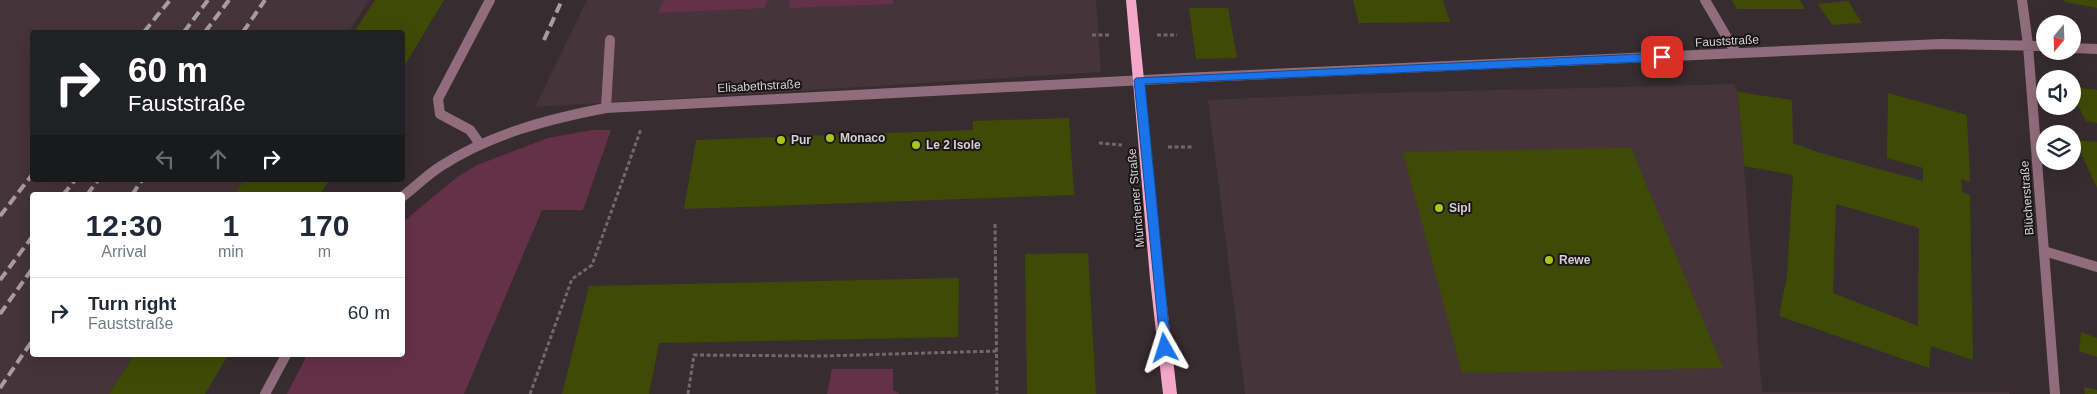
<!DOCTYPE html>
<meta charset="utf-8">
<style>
:root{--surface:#fff;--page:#f6f6f7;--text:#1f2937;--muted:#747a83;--line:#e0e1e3}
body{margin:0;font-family:Arial,sans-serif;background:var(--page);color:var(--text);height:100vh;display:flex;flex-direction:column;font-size:19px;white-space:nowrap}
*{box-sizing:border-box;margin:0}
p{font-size:16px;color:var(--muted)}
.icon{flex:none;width:28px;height:28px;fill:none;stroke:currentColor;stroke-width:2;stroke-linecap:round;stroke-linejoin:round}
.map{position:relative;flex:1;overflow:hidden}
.sheet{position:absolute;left:30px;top:192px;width:375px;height:165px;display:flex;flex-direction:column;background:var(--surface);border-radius:5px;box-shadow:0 5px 20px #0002}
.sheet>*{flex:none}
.hud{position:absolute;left:30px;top:30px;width:375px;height:152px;border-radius:5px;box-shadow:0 5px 20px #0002;background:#202124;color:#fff;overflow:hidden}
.needle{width:32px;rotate:199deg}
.controls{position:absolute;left:2036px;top:15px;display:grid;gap:10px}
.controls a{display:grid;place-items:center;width:45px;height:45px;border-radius:50%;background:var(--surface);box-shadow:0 5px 20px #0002;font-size:25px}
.pin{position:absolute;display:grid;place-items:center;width:42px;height:42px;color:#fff;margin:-21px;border-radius:10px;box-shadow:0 2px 8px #0006}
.me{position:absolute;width:55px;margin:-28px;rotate:354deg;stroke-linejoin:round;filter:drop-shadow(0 0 4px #0008)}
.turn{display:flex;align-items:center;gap:18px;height:105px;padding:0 15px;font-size:22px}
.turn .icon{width:65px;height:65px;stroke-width:2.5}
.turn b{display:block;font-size:35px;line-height:42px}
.lanes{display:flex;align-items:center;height:48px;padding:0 15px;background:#0003;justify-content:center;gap:25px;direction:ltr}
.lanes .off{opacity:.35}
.eta{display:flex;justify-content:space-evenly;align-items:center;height:85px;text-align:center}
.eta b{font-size:30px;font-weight:700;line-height:35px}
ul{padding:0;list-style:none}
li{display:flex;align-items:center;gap:15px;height:70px;padding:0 15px;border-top:1px solid var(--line)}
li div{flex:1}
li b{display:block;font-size:19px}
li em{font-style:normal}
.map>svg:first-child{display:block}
.built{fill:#45343a}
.green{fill:#653149}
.building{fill:#3f4b05;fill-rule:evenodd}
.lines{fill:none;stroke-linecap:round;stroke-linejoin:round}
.path{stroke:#71686b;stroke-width:3;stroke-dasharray:4 2.5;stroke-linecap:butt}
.service{stroke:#916c7b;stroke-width:10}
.minor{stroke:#916c7b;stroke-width:10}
.primary{fill:#f2a8c6;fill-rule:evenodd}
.rail{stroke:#a59da0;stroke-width:4;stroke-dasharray:10 5;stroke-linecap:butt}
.route{fill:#1a73e8;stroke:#114b97}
.poi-dot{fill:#a9c71a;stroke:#1b1618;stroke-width:2}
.labels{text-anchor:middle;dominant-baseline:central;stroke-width:4;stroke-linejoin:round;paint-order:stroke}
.street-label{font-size:12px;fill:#d7d0d2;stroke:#1b1618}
.poi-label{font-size:12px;font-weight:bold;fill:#d7d0d2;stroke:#1b1618;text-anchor:start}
</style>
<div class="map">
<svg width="2097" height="394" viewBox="0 0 2097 394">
<rect width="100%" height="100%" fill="#372c30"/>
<!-- built -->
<path class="built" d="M0 0H369L349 32H32V180H244L235 195H32V355H134L109 394H0Z
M587 0H1096L1101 72 535 107Z
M1734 84 1738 92 1762 392H2009V394H1245L1208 100 1344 94Z"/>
<!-- green -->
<path class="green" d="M664 0H767L765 8 658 13Z
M789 0H893V4L790 8Z
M592 130H611L583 210H542L464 394H287L307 355H402L403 222 457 177 477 165 548 138Z
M832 369H893V390L900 394H827Z"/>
<!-- building -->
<path class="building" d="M375 0H444L402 70V32H354Z
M1353 0H1443L1450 22 1359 23Z
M1732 0H1800L1805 9H1737Z
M2064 0H2097V8L2065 2Z
M1848 1 1862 23 1832 25 1818 4Z
M1189 8H1228L1237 58 1196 59Z
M2072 87 2097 90V123L2086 121 2072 94Z
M1738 92 1792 100 1793 143 1817 152 1923 181V168L1887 158 1888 93 1967 115 1970 182 1961 179 1962 192 1970 195 1973 360 1931 346 1929 368 1779 316 1787 276 1793 175 1744 166ZM1836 204 1919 228 1918 326 1833 293Z
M1069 118 1074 195 684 209 696 140 973 130V121Z
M2075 140 2097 142V188Z
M1619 148H1631L1723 368 1462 373 1403 152Z
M244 180H329L320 195H235Z
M1088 253 1096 394H1027L1025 254Z
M959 278 958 337 659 343 649 394H562L589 286Z
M2081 332 2097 338V357L2079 351Z
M134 355H228L205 394H109Z
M2084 387 2097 390V394H2085Z"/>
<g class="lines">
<!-- path -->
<path class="path" d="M1092 35H1111
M1157 35H1177
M1099 143 1122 145
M1168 147H1192
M995 224 997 394
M530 394 572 279 592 265 641 129
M688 394 694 355 822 356 997 351"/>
<!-- service -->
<path class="service" d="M1705 0 1736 53
M606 108 610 40
M480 144 470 130 440 114 438 99 490 0
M2044 251 2097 267"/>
<!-- minor -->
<path class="minor" d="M2022 0 2028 45 2055 394
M2072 48 2097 49
M402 197C415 187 427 175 441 166 491 134 548 119 606 108L1182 78 1941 44 2045 46
M265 394 286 355"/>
<!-- primary -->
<path class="primary" d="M1126 0H1136L1164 279 1177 394H1163L1150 279Z"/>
<!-- rail -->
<path class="rail" d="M144 32 170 0
M184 32 208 0
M205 32 229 0
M243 32 265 0
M544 40 562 0
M63 195 75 180
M87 195 98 180
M132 195 142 180
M0 216 32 175
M0 280 32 237
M0 314 32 269
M0 388 32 341"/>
</g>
<!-- route -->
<path class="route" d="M1662 53 1667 57 1662 61 1145 84 1171 348 1170 352 1165 353 1161 352 1134 80 1136 78Z"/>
<!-- markers -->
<g class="poi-dot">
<circle cx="830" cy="138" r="5"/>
<circle cx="781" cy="140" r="5"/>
<circle cx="916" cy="145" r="5"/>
<circle cx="1439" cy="208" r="5"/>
<circle cx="1549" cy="260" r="5"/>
</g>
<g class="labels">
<!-- street labels -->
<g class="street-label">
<text transform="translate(1727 41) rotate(-3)">Fauststraße</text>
<text transform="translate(759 86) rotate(-3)">Elisabethstraße</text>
<text transform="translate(1136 198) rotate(-95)">Münchener Straße</text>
<text transform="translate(2027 198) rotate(-94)">Blücherstraße</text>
</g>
<!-- poi labels -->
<g class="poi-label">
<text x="840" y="138">Monaco</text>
<text x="791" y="140">Pur</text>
<text x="926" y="145">Le 2 Isole</text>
<text x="1449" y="208">Sipl</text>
<text x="1559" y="260">Rewe</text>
</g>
</g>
</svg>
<div class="controls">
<a><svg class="needle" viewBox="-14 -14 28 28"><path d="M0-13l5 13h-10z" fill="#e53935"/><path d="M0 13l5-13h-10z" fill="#747a83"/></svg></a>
<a><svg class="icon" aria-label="sound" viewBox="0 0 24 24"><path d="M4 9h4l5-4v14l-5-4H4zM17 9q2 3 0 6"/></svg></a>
<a><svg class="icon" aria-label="layers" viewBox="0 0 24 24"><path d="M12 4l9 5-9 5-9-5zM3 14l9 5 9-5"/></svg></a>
</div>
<div class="pin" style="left:1662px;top:57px;background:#d93025"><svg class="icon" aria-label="arrive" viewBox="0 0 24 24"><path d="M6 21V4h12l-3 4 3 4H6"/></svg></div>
<svg class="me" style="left:1165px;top:348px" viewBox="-20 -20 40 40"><path d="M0-17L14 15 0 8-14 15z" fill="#1a73e8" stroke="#fff" stroke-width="4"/></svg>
<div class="hud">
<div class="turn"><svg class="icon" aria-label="right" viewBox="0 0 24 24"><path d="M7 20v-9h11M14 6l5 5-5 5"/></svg><div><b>60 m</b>Fauststraße</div></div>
<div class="lanes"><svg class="icon off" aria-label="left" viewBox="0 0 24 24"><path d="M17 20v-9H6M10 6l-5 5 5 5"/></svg><svg class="icon off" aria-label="ahead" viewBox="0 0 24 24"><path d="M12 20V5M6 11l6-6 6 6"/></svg><svg class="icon" aria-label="right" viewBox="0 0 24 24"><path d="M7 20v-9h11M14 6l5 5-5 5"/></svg></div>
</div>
<section class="sheet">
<div class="eta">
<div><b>12:30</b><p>Arrival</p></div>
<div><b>1</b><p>min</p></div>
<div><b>170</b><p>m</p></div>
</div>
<ul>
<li><svg class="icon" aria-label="right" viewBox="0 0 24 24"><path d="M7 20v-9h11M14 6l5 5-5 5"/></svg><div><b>Turn right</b><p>Fauststraße</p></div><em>60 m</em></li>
</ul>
</section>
</div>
